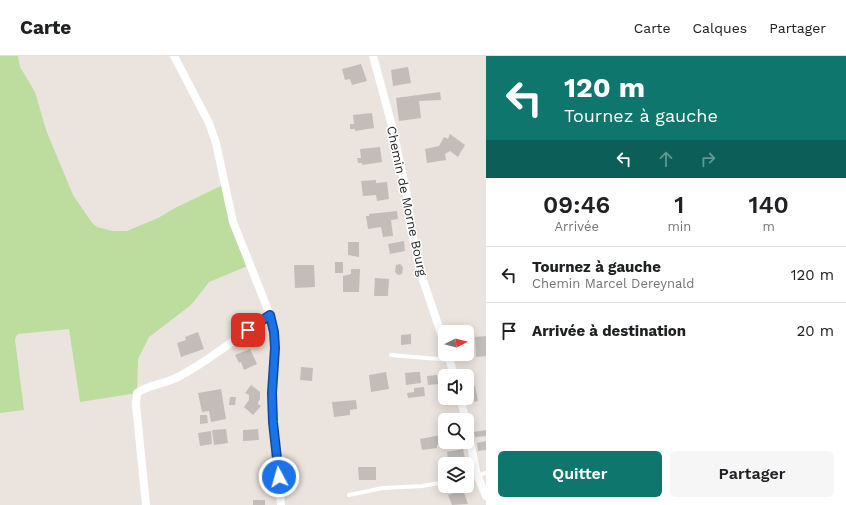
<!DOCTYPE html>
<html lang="fr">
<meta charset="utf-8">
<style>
:root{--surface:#fff;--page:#f6f6f6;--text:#202124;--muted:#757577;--line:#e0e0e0;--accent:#0f766e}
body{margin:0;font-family:"Work Sans",sans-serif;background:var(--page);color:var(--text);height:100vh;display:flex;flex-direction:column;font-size:15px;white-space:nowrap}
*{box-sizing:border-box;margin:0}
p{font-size:13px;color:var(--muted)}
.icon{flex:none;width:22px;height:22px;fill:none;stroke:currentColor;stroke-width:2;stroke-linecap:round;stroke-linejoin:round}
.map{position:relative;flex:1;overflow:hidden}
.panel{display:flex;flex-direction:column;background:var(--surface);width:360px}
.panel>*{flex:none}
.top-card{background:#0f766e;color:#fff;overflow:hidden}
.needle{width:26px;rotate:84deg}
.buttons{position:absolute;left:438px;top:269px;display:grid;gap:8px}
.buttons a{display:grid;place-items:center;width:36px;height:36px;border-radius:6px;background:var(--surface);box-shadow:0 2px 10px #0003;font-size:20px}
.pin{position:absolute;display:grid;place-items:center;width:34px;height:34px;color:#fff;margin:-17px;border-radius:8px;box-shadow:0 2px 6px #0006}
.me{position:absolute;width:44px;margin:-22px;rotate:354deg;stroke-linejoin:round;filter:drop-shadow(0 0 3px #0008)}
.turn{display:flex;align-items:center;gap:14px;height:84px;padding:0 12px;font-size:18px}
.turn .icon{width:52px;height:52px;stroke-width:2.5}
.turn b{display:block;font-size:28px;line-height:34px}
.lanes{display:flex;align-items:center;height:38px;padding:0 12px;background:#0003;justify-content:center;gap:20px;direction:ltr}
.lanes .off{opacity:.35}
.eta{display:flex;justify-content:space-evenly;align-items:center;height:68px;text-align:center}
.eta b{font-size:24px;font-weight:600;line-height:28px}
.action{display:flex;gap:8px;margin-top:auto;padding:8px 12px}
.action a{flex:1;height:46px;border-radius:6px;background:var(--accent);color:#fff;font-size:16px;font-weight:600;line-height:46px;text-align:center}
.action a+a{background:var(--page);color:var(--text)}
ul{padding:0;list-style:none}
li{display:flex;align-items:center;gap:12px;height:56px;padding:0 12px;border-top:1px solid var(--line)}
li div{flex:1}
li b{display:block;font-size:15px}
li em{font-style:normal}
header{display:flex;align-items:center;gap:24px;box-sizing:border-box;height:56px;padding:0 20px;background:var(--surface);border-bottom:1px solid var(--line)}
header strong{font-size:19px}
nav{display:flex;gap:22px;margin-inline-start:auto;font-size:14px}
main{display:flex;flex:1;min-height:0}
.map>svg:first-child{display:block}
.green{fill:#bcdd9e}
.building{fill:#c3bdba}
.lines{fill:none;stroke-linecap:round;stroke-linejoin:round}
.lane{stroke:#fff;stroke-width:4}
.street{stroke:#fff;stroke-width:8}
.route-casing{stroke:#114b97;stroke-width:10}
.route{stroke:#1a73e8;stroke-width:7}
.labels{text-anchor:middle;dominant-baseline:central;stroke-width:3;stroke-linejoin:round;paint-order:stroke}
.street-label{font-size:13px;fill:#2a2a2a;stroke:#fff}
</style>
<header>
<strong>Carte</strong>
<nav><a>Carte</a><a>Calques</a><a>Partager</a></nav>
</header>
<main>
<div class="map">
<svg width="486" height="449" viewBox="0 0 486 449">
<rect width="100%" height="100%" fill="#ebe3dd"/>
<!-- green -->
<path class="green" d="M0 0H18L20 11 35 36 46 74 73 139 92 167 97 171 112 175H127L158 162 175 152 225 128 250 209 209 226 191 249 149 281 138 303 137 337 80 346 69 273 18 278 16 280 15 284 24 354 0 357Z"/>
<!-- building -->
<path class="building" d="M361 8 367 25 352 29 350 23 345 24 342 13Z
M408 11 411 27 393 30 391 14Z
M440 36 441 44 419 45 421 62 399 65 396 42Z
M372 57 374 72 355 75V73H350V68H354L353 59Z
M450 78 465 89 458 101 450 95 445 98 446 104 427 107 425 93 439 90 444 81 448 83Z
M380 91 382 106 362 109V107H358L357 102H361L360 93Z
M376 124V127L387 126 389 143 377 145 376 139 363 140 361 125Z
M397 155 398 163 391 164 393 180 383 181 381 171 368 173 366 160H369V158Z
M404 185 405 195 390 198 388 188Z
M348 186H359V201L348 199Z
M335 206H343V217H335Z
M400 208 403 211 402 218 398 219 395 216 396 209Z
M294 209H314L315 231 295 232Z
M351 213H360L359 236H343V220L351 218Z
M375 222 389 223 388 240H374Z
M198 276 204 293 181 301 177 287 186 284 185 281Z
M411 278V288L401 289V279Z
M486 280V300L476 301 475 281Z
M250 293 257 308 244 314 241 306 239 307 235 299Z
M301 311 313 312 312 325 300 324Z
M386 316 389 333 371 336 369 319Z
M415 316H420L421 327 406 329 405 317Z
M437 319 438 328 428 329 427 320Z
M251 329 260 336V343L258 346V348L261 350 253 359 244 351 249 344V339L245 337Z
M475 330 478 345 468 347 467 332Z
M424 331 425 340 408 342 407 337 414 336V332Z
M221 333 226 363 211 366 209 355 202 356 198 337Z
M230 341H236L235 349H229Z
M356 344 357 353 350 354V359L334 361 332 346Z
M200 359H207L208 367 200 368Z
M226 373 228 387 214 389 212 374Z
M258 373 259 384 243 385V374Z
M486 374V380L475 381 474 376Z
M211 375 212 388 200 390 198 377Z
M441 379 442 388 437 389V392L422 394 420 383Z
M486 385V394L478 395 477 387Z
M463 393 465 403H468L469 411H467V408H455V405L458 404 457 402 448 403 447 396Z
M358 411H376V424H359Z
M463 434 468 448 452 449 448 439Z
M253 444H265V449H253Z"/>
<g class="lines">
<!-- lane -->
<path class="lane" d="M391 299 450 304
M467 422 486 417
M349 439 383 432 422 430 445 426"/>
<!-- street -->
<path class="street" d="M174 0 209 67 216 87 233 166 270 259 274 277 275 292 272 337 281 449
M373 0 392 70 406 134 411 173 423 224 445 289
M448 298 454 320
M460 342 466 364
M467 370 477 419 486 440
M146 449 136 349 137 337C150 328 166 328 180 320 212 303 240 279 270 259"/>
</g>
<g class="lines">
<defs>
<path id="route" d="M248 274 270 259 274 276 275 292 272 337 273 366 279 421"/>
</defs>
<!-- route casing -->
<use href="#route" class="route-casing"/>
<!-- route -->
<use href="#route" class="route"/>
</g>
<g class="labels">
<!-- street labels -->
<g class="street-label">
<text transform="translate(407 145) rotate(78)">Chemin de Morne Bourg</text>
</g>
</g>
</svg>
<div class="buttons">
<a><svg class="needle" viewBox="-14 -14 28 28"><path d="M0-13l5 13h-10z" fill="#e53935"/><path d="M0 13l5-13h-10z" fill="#757577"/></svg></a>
<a><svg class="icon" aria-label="sound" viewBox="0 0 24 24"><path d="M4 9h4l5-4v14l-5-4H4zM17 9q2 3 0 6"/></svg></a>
<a><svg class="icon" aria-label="search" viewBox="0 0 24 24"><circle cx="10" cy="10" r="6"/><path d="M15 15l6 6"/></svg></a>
<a><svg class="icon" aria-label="layers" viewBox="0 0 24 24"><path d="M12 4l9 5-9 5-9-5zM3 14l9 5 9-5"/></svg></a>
</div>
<div class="pin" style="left:248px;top:274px;background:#d93025"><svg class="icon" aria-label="arrive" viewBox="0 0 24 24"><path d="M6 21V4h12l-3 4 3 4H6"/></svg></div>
<svg class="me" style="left:279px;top:421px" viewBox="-20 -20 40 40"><circle r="17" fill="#1a73e8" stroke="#fff" stroke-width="3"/><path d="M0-11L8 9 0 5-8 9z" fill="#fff"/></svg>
</div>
<section class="panel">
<div class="top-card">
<div class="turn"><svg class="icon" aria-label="left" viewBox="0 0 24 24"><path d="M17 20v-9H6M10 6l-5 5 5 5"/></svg><div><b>120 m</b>Tournez à gauche</div></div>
<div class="lanes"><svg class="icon" aria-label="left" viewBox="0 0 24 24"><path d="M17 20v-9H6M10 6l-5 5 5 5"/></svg><svg class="icon off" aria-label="ahead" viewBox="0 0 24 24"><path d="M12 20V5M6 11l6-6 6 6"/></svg><svg class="icon off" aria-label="right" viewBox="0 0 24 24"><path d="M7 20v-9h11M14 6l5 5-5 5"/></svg></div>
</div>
<div class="eta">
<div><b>09:46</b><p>Arrivée</p></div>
<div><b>1</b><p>min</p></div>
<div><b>140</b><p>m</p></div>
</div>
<ul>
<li><svg class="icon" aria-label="left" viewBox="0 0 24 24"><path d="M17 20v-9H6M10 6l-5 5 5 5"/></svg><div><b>Tournez à gauche</b><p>Chemin Marcel Dereynald</p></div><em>120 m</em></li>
<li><svg class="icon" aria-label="arrive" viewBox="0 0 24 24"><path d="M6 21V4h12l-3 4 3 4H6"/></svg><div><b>Arrivée à destination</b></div><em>20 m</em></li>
</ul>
<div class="action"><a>Quitter</a><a>Partager</a></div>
</section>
</main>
